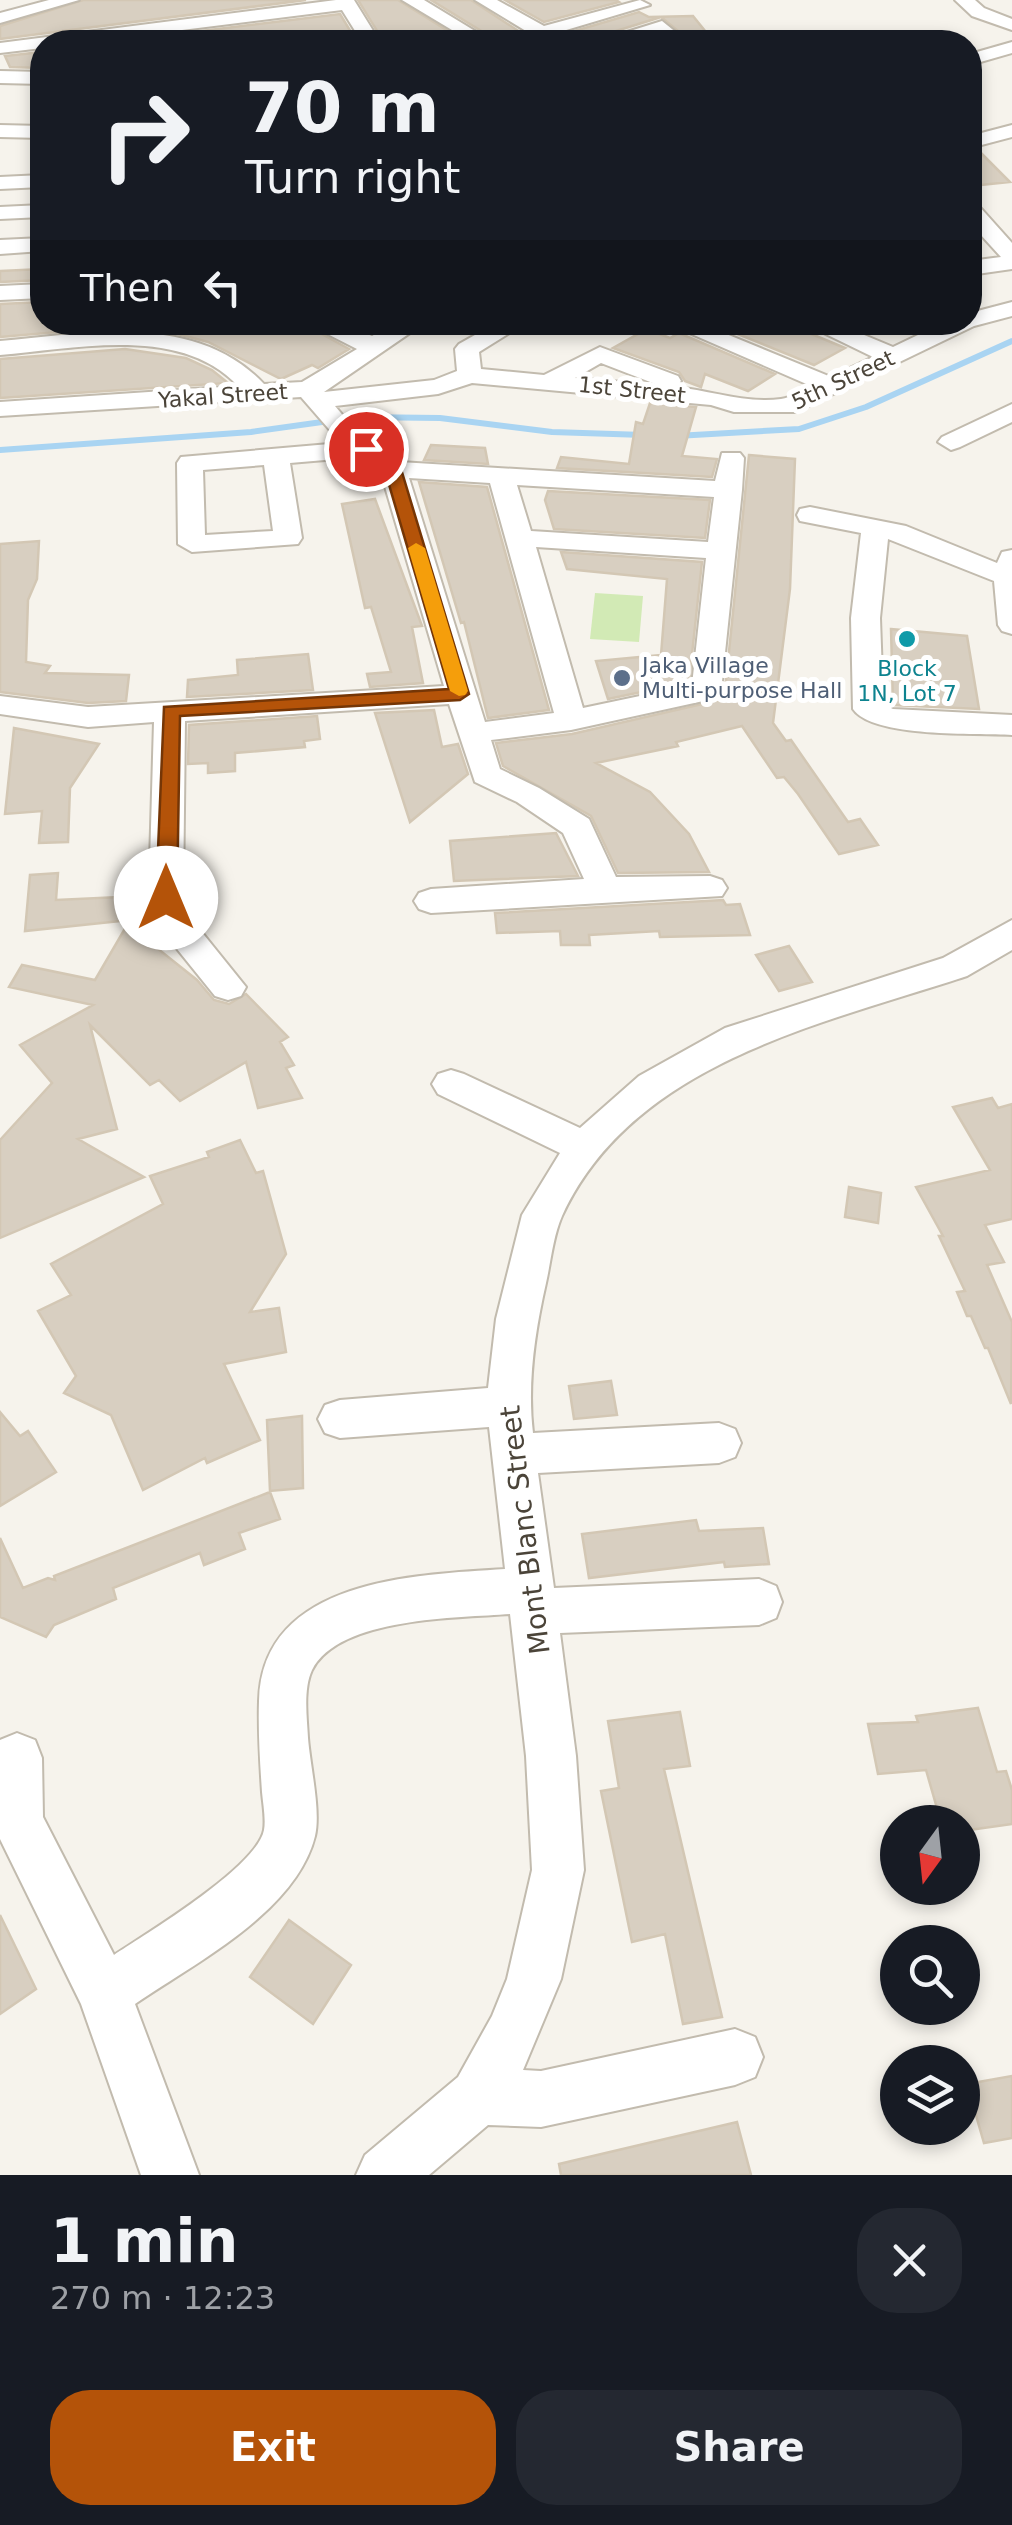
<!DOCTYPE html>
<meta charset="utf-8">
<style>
:root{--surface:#171b24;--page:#242831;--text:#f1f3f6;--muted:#9ea1a6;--accent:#b45309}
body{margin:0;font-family:"DejaVu Sans",sans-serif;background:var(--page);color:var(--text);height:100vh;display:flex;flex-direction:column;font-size:38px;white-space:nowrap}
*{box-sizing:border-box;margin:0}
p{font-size:32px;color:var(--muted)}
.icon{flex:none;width:55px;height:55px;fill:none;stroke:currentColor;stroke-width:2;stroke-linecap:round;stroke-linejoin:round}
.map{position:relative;height:2175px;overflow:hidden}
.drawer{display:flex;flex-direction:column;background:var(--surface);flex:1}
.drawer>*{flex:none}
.banner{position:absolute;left:30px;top:30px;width:952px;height:305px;border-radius:40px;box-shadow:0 5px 15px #0003;background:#171b24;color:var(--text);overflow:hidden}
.needle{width:65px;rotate:195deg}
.tools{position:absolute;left:880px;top:1805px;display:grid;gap:20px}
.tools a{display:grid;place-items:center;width:100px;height:100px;border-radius:50%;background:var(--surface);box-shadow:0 5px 15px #0003;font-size:50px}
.pin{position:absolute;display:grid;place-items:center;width:85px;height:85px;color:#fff;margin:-42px;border:5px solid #fff;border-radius:50%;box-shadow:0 2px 10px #0007}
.me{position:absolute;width:110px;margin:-55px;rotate:0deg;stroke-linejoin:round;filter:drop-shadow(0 0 8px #0008)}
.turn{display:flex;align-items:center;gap:35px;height:210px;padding:0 50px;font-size:45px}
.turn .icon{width:130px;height:130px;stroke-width:2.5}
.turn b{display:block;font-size:70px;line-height:85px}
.then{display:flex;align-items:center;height:95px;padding:0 50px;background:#0003;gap:20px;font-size:38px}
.round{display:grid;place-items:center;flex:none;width:105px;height:105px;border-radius:40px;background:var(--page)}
.overview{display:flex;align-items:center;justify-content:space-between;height:170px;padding:0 50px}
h1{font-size:60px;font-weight:700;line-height:75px}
.primary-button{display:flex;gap:20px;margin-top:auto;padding:20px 50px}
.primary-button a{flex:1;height:115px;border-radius:40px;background:var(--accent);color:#fff;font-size:40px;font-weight:700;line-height:115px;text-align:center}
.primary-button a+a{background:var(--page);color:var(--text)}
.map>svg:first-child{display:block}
.green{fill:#d2eab5}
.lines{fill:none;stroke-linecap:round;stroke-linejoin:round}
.stream{stroke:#a9d4f2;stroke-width:6}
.building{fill:#d8cfc1;stroke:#d3c7b4;stroke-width:2.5}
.street-casing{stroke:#c2bbae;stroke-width:4}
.street{fill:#fff;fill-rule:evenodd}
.route{fill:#b45309;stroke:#753606;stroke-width:2.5}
.slow{fill:#f59e0b}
.culture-dot{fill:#0f9aa8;stroke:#fff;stroke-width:4}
.service-dot{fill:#5c6f8a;stroke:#fff;stroke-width:4}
.labels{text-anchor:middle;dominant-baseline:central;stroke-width:10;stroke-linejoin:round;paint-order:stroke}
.far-street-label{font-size:22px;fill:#4b4439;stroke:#fff}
.far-service-label{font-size:22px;fill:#4e5e75;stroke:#fff;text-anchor:start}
.far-culture-label{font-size:22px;fill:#0d838f;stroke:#fff}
.street-label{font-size:28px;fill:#4b4439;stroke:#fff}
</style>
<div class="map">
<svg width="1012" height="2175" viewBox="0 0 1012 2175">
<rect width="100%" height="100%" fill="#f6f3ec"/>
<!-- green -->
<path class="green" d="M595 593 643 596 639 642 590 639Z"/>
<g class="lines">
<!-- stream -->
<path class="stream" d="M676 436 799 429 866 407 1012 341
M0 450 251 432 358 417 440 418 552 432 644 435"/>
</g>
<!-- building -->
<path class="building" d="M83 0H306L0 39V26Z
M358 0H398L466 42 382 39Z
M431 0H471L517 30 496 40Z
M505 0H616L619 2 544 22Z
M639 12 649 17 693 16 714 42H691L661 17 597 37 595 42H537Z
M340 14 357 42H345L342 38 308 42H112Z
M42 52V68L10 67 5 56Z
M978 150 1010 182 970 186V151Z
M42 269V280L0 282V271Z
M42 302V322H300L349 349 318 368 312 365 281 379 208 342 174 333 104 328 0 337V304Z
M708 322H783L845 348 814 365Z
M647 329 670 338 679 333 775 374 748 391 705 374 701 387 685 381 679 372 613 348Z
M125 349 186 358 212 370 228 383 0 398V359Z
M650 403 696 407 682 456 717 459 712 477 557 468 561 457 629 464 636 422 643 424Z
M431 445 485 448 488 464 424 460Z
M749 455 795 459 790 589 773 723 786 741 791 740 848 822 860 819 878 845 839 854 798 794 784 777 777 778 742 726 676 742 678 746 596 763 650 792 689 834 709 872 618 873 591 816 503 766 496 743 572 734 720 700 725 691Z
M419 482 487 487 549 710 488 718 464 622 461 623Z
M548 491 710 500 705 538 554 529 545 500Z
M375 499 422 626 412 627 423 683 370 687 367 674 391 672 371 607 365 608 342 504Z
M39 541 37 579 28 600 26 662 50 666 45 673 129 675 126 701 88 703 0 692V544Z
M561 552 702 562 689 682 608 699 596 661 661 655 667 579 567 569Z
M891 629 967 636 979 709 893 705Z
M308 654 313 690 187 697 188 680 238 675 237 660Z
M434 710 442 747 458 744 468 774 410 822 375 713Z
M317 716 320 739 304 741 305 747 235 753V771L208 773V763L188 764 189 725Z
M14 728 99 744 70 788 68 842 39 843 42 811 5 814Z
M556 833 578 876 454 881 450 841Z
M58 873 56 900 120 897V893L145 891 153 917 148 918V941L197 980 214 1000 229 1004 246 994 288 1037 280 1042 294 1065 286 1068 302 1098 258 1108 246 1062 180 1101 159 1080 150 1085 90 1025 117 1129 78 1139 144 1177 0 1238V1140L52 1083 20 1045 93 1005 9 987 22 965 95 980 130 920 25 931 30 875Z
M723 900 726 905 740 904 750 935 660 937 659 931 589 935 590 945H561L560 931 497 933 495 913Z
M789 946 812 982 779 991 756 955Z
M992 1098 998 1108 1012 1104V1219L985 1225 1004 1262 987 1265 1012 1322 1011 1404 988 1348H985L971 1316H967L957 1292 965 1291 939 1236H943L916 1187 990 1170 953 1107Z
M240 1140 256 1173 263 1171 286 1254 250 1312 279 1308 286 1352 224 1364 260 1440 207 1463 205 1458 143 1490 111 1415 64 1393 76 1376 38 1311 71 1295 51 1264 163 1204 150 1176 209 1157 207 1152Z
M849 1187 881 1193 878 1223 845 1217Z
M611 1381 617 1415 574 1419 569 1386Z
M0 1412 20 1436 28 1431 56 1472 0 1506Z
M302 1416 303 1488 270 1491 267 1420Z
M270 1492 280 1519 239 1533 245 1549 204 1565 200 1553 113 1588 116 1599 54 1625 46 1637 0 1617V1538L23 1588 48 1578 55 1580 54 1576Z
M696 1520 699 1531 763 1528 769 1564 725 1567 724 1562 589 1578 582 1534Z
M978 1708 997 1772 1006 1771 1012 1790V1824L962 1831V1822H941L926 1770 878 1774 868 1724 918 1722 916 1716Z
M680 1712 690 1766 664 1769 722 2017 683 2024 665 1934 632 1942 601 1791 619 1788 608 1721Z
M0 1915 36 1989 0 2014Z
M289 1920 351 1965 313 2024 250 1977Z
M1012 2076V2138L984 2143 967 2084Z
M737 2122 751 2175H561L559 2164Z"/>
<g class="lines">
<defs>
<path id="street" d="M49 0H79L0 23V13Z
M336 0H354L380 42H362L342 10 86 42H42V48L0 53V43Z
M402 0H424L493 42H472Z
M475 0H497L544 26 640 0 650 5 526 42H499L502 38 526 31Z
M955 0H975L984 8 1012 19V30L972 16Z
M662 21 688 42H669L659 33 622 42 598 41Z
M1012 42V53L970 65V54Z
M0 71 42 72V84L0 83Z
M0 125 42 126V138L0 137Z
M1012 125V137L970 148V136Z
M42 175V187L0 189V177Z
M970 204 978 205 1012 243V269L970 275V261L1001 257 970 223Z
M42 205V217L0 219V207Z
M42 238V251L0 254V240Z
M42 284V298L0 300V286Z
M1012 302V316L974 326 796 412H734L711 405 472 383 438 394 335 406 356 431 400 462 715 481 722 453H740L744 458 742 490 721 691 717 698 571 730 491 740 500 769 539 788 589 819 616 877 710 876 722 880 727 888 722 896 431 913 419 909 414 901 419 893 431 889 584 879 563 833 517 802 475 782 449 704 185 721 183 898 192 920 246 987 241 996 228 1000 215 996 165 934 149 898 154 722 88 727 0 714V696L88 707 444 686 381 473 360 457 290 463 302 538 298 544 192 552 178 544 177 463 181 457 341 443 301 397 0 416V402L238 386C181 324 74 349 0 355V341C89 333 196 312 264 384L302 382 357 349 304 322H337L372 336 397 322H426L324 392 434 380 457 371 455 349 459 344 498 322H527L479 352 481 369 544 375 600 347 678 376 681 381 675 387C709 390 747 404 781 399 791 398 802 390 811 386L664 322H697L831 377 873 357 801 322H833L893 347 945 322H970V313ZM601 363 658 385 575 378ZM264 465 273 531 205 535 203 470ZM409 478 490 483 554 713 485 722ZM517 485 714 497 708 542 531 531ZM536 547 706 558 692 685 583 708Z
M1012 404V422L960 447 951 450 938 442 942 437Z
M810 507 906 526 997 563 1002 552 1012 550V634L1002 631 998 625 994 581 888 539 880 618 883 704 893 709 1012 715V735C978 733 872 738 853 709L851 618 861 533 800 521 797 515 800 509Z
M1012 920V950L967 976C822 1024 633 1062 562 1216 553 1236 551 1261 546 1283 535 1331 527 1383 533 1433L719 1423 735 1429 741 1443 735 1457 719 1463 538 1473 554 1588 759 1579 776 1586 782 1602 776 1618 759 1625 560 1633 576 1756 584 1870 561 1979 523 2070 541 2071 735 2029 755 2037 763 2057 755 2077 735 2085 541 2127 488 2125 429 2175H356L365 2155 458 2077 492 2016 507 1979 532 1870 526 1756 510 1614C459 1618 339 1617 312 1670 303 1689 307 1718 308 1738 310 1765 321 1811 315 1836 296 1912 195 1963 135 2004L199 2175H141L81 2004 0 1839V1740L17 1733 35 1740 42 1758 43 1817 114 1955C146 1934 257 1867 264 1830 266 1819 263 1804 262 1792 260 1762 258 1732 259 1701 262 1579 414 1575 505 1569L489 1427 340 1438 325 1433 318 1419 325 1405 340 1400 488 1388 496 1319 522 1215 560 1153 438 1094 432 1084 438 1074 451 1070 464 1074 580 1128 639 1076 725 1028 943 958Z"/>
</defs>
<!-- street casing -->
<use href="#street" class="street-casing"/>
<!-- street -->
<use href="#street" class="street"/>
</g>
<!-- route -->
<path class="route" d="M366 444 401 469 469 694 460 700 180 716 177 898 174 903H159L156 898 164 707 449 689 385 471 360 452 358 449Z"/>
<!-- slow -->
<path class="slow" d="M416 543 425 548 468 691 465 695 459 696 450 691 408 548Z"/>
<!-- markers -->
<circle class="culture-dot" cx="907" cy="639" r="10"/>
<circle class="service-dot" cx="622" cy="678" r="10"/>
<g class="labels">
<!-- far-street labels -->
<g class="far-street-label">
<text transform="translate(843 380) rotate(-25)">5th Street</text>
<text transform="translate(632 390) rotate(6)">1st Street</text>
<text transform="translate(223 396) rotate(-4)">Yakal Street</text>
</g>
<!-- far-service labels -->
<g class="far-service-label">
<text x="642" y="665">Jaka Village<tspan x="642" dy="25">Multi-purpose Hall</tspan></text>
</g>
<!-- far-culture labels -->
<g class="far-culture-label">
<text x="907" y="668">Block<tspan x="907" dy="25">1N, Lot 7</tspan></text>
</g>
<!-- street labels -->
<g class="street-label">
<text transform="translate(525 1530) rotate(-97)">Mont Blanc Street</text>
</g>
</g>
</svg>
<div class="tools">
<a><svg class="needle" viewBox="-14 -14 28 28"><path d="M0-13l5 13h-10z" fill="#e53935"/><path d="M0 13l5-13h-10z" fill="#9ea1a6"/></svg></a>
<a><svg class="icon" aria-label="search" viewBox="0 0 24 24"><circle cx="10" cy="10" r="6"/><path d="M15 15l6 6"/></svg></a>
<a><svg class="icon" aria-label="layers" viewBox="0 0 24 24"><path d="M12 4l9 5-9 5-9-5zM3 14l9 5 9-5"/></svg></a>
</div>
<div class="pin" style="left:366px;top:449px;background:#d93025"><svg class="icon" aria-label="arrive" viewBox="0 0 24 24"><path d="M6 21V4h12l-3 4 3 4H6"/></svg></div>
<svg class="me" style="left:166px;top:898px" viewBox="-20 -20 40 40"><circle r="19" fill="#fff"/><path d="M0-13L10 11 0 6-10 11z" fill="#b45309"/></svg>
<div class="banner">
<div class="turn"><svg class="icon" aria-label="right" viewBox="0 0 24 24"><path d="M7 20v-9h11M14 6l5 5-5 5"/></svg><div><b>70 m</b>Turn right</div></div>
<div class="then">Then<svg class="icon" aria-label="left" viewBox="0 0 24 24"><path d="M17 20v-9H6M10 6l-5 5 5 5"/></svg></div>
</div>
</div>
<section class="drawer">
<div class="overview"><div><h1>1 min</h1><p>270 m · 12:23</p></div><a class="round"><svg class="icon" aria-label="close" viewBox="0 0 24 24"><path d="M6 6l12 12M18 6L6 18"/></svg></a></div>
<div class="primary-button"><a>Exit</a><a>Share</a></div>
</section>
